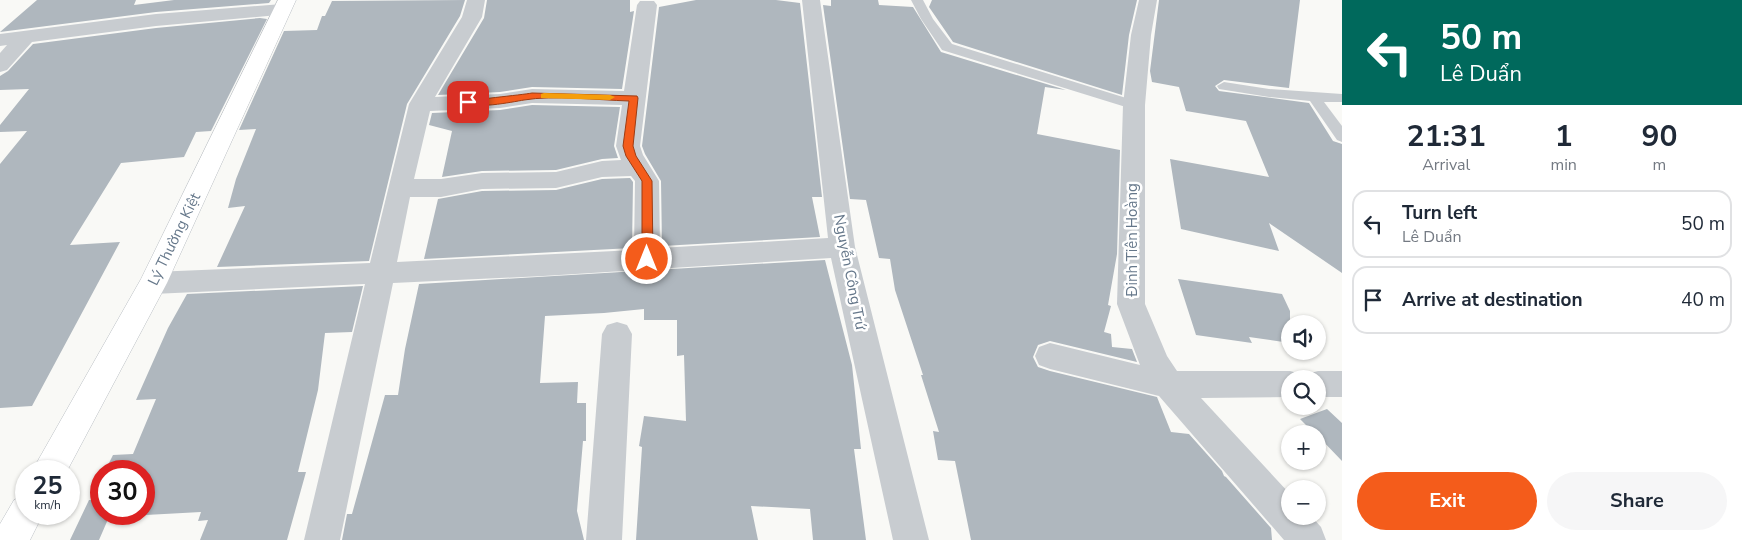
<!DOCTYPE html>
<meta charset="utf-8">
<style>
:root{--surface:#fff;--page:#f6f6f7;--text:#1f2937;--muted:#747a83;--line:#e0e1e3;--accent:#f45c1b}
body{margin:0;font-family:"Nunito Sans",sans-serif;background:var(--page);color:var(--text);height:100vh;display:flex;flex-direction:column;font-size:19px;white-space:nowrap}
*{box-sizing:border-box;margin:0}
p{font-size:16px;color:var(--muted)}
.icon{flex:none;width:28px;height:28px;fill:none;stroke:currentColor;stroke-width:2;stroke-linecap:round;stroke-linejoin:round}
.map{position:relative;flex:1;overflow:hidden}
.drawer{display:flex;flex-direction:column;background:var(--surface);width:400px}
.drawer>*{flex:none}
.guide{background:#00695c;color:#fff;overflow:hidden}
.tools{position:absolute;left:1281px;top:315px;display:grid;gap:10px}
.tools a{display:grid;place-items:center;width:45px;height:45px;border-radius:50%;background:var(--surface);box-shadow:0 1px 4px #0004;font-size:25px}
.speed{position:absolute;left:15px;top:460px;display:flex;gap:10px;font-size:25px;font-weight:700;text-align:center}
.speed>*{display:grid;place-content:center;width:65px;height:65px;border-radius:50%;background:var(--surface);box-shadow:0 1px 4px #0004;line-height:1}
.speed small{font-size:12px;font-weight:400}
.speed .limit{border:8px solid #d22;background:#fff;color:#111}
.pin{position:absolute;display:grid;place-items:center;width:42px;height:42px;color:#fff;margin:-21px;border-radius:10px;box-shadow:0 2px 8px #0006}
.me{position:absolute;width:55px;margin:-28px;rotate:0deg;stroke-linejoin:round;filter:drop-shadow(0 0 4px #0008)}
.turn{display:flex;align-items:center;gap:18px;height:105px;padding:0 15px;font-size:22px}
.turn .icon{width:65px;height:65px;stroke-width:2.5}
.turn b{display:block;font-size:35px;line-height:42px}
.eta{display:flex;justify-content:space-evenly;align-items:center;height:85px;text-align:center}
.eta b{font-size:30px;font-weight:700;line-height:35px}
.button{display:flex;gap:10px;margin-top:auto;padding:10px 15px}
.button a{flex:1;height:58px;border-radius:30px;background:var(--accent);color:#fff;font-size:20px;font-weight:700;line-height:58px;text-align:center}
.button a+a{background:var(--page);color:var(--text)}
ul{padding:0;list-style:none}
li{display:flex;align-items:center;gap:15px;height:68px;margin:0 10px 8px;padding:0 5px;border:2px solid var(--line);border-radius:15px}
li div{flex:1}
li b{display:block;font-size:19px}
li em{font-style:normal}
main{display:flex;flex:1;min-height:0}
.map>svg:first-child{display:block}
.building{fill:#afb7be}
.lines{fill:none;stroke-linecap:round;stroke-linejoin:round}
.secondary-casing{stroke:#babfc4;stroke-width:1}
.service{fill:#c8ccd0;fill-rule:evenodd}
.minor{fill:#c8ccd0;fill-rule:evenodd}
.secondary{fill:#fff;fill-rule:evenodd}
.route{fill:#f45c1b;stroke:#9f3c12}
.slow{fill:#f59e0b}
.labels{text-anchor:middle;dominant-baseline:central;stroke-width:5;stroke-linejoin:round;paint-order:stroke}
.street-label{font-size:15px;fill:#65778a;stroke:#fff}
</style>
<main>
<div class="map">
<svg width="1342" height="540" viewBox="0 0 1342 540">
<rect width="100%" height="100%" fill="#f9f9f6"/>
<!-- building -->
<path class="building" d="M37 0H136L134 5 174 0H271L269 3 156 12 0 32Z
M465 0 460 16 407 104 369 261 217 267 245 206 228 208 236 179 256 129 239 130 284 31 317 30 322 16H325L332 1Z
M487 0H630V12L634 11 622 89 532 87 500 92 438 95 484 18Z
M696 0H776L800 3 822 197H812L820 237 662 246 661 181 645 154 642 146 659 7Z
M831 0H878L879 5 913 7 941 52 1066 90 1045 87 1037 134 1120 150 1117 254 1108 305 1111 306 1104 332 1111 334 1112 347 1132 349 1137 362 1050 341 1038 345 1033 357 1038 367 1050 371 1157 397 1171 432 1189 434 1222 471 1224 476 1226 477 1271 528 1272 540H971L955 461 938 460 933 431 939 432 921 375H923L895 290 890 259 879 258 866 200 850 199 823 5 831 6Z
M932 0H1137L1129 35 1122 95 953 42 929 7Z
M1159 0H1300L1289 88 1224 80 1215 86 1219 91 1309 103 1333 141 1342 144V273L1269 223 1279 251 1181 229 1170 159 1269 177 1246 121 1186 111 1179 87 1152 82 1150 71Z
M260 18 267 19 211 131 196 132 184 157 121 163 70 245 120 242 32 406 0 408V164L27 131 0 132V125L29 89 0 90V76L8 71 33 44 156 28Z
M532 105 620 107 614 146 618 158 602 159 556 170 482 171 442 177 452 131 429 125 432 113 500 110Z
M630 178 633 182 632 248 424 259 438 199 482 191 556 190 602 179Z
M825 260 852 365 861 449H854L866 540H813L810 509 751 506 758 540H636L642 447 639 446 644 416 686 421 684 355 677 356V320H644V309L604 313 545 316 540 383 578 382 577 403H586V441H583L577 511 584 540H342L347 514H352L385 395H398L405 349 419 284Z
M1178 279 1282 294 1290 311V343L1249 337 1252 343 1196 335Z
M363 286 352 332 325 333 318 390 298 472H306L287 540H200L208 520 198 521 201 512 109 517 99 540H70L89 500H92L101 480V514H144V471H105L113 455 133 454 156 399 136 400 168 328 187 294Z
M1327 409 1342 423V461L1318 436V434H1315L1300 419Z"/>
<g class="lines">
<defs>
<path id="secondary" d="M278 0H296L167 283 67 471H32L141 279Z
M26 495V514H43L30 540H0V524L14 500Z"/>
</defs>
<!-- secondary casing -->
<use href="#secondary" class="secondary-casing"/>
<!-- service -->
<path class="service" d="M911 0H923L933 19 952 44 1139 102 1141 105 1139 108H1129L942 50 921 19Z
M1224 82 1269 89 1342 94V102H1324L1342 126V142L1337 140 1310 101 1269 97 1219 89 1217 86Z"/>
<!-- minor -->
<path class="minor" d="M467 0H485L482 17 435 97 500 94 532 89 624 91 637 5 640 1H654L657 5 640 146 643 155 659 181 660 248 828 238 802 0H820L855 247 929 540H893L831 258 543 276 393 283 340 540H304L365 284 153 294 143 291 139 283 143 275 153 272 370 263 409 104 462 17ZM532 103 622 105 616 146 621 160 602 161 556 172 482 173 441 179H414L430 111 500 108ZM631 176 635 181 634 250 397 262 410 197H441L482 189 556 188 602 177Z
M1139 0H1157L1151 35 1145 105V304L1167 356 1177 371H1290L1301 374 1303 379H1290V397L1201 398 1290 494V516H1311L1321 527 1326 540H1284L1159 396 1050 369 1039 365 1035 356 1039 347 1050 343 1140 365 1117 304 1123 105 1131 35Z
M282 4 289 6 292 10 289 14 156 26 32 42 7 70 0 72V53L7 45 0 46V34L156 14Z
M617 322 627 325 632 334 622 540H586L602 334 607 325Z
M1318 371H1342V397H1318V379H1305L1307 374Z"/>
<!-- secondary -->
<use href="#secondary" class="secondary"/>
</g>
<!-- route -->
<path class="route" d="M532 93 637 96 638 98 633 146 636 156 652 181 653 259 651 262H643L642 259V181L626 156 623 146 629 101C598 100 553 95 524 100 512 102 473 110 464 102 467 100 522 95 532 93Z"/>
<!-- slow -->
<path class="slow" d="M544 93 610 95 615 97 610 100 541 98V94Z"/>
<g class="labels">
<!-- street labels -->
<g class="street-label">
<text transform="translate(174 239) rotate(-64)">Lý Thường Kiệt</text>
<text transform="translate(1132 240) rotate(-90)">Đinh Tiên Hoàng</text>
<text transform="translate(850 272) rotate(79)">Nguyễn Công Trứ</text>
</g>
</g>
</svg>
<div class="tools">
<a><svg class="icon" aria-label="sound" viewBox="0 0 24 24"><path d="M4 9h4l5-4v14l-5-4H4zM17 9q2 3 0 6"/></svg></a>
<a><svg class="icon" aria-label="search" viewBox="0 0 24 24"><circle cx="10" cy="10" r="6"/><path d="M15 15l6 6"/></svg></a>
<a>+</a>
<a>−</a>
</div>
<div class="speed"><div>25<small>km/h</small></div><div class="limit">30</div></div>
<div class="pin" style="left:468px;top:102px;background:#d93025"><svg class="icon" aria-label="arrive" viewBox="0 0 24 24"><path d="M6 21V4h12l-3 4 3 4H6"/></svg></div>
<svg class="me" style="left:647px;top:259px" viewBox="-20 -20 40 40"><circle r="17" fill="#f45c1b" stroke="#fff" stroke-width="3"/><path d="M0-11L8 9 0 5-8 9z" fill="#fff"/></svg>
</div>
<section class="drawer">
<div class="guide">
<div class="turn"><svg class="icon" aria-label="left" viewBox="0 0 24 24"><path d="M17 20v-9H6M10 6l-5 5 5 5"/></svg><div><b>50 m</b>Lê Duẩn</div></div>
</div>
<div class="eta">
<div><b>21:31</b><p>Arrival</p></div>
<div><b>1</b><p>min</p></div>
<div><b>90</b><p>m</p></div>
</div>
<ul>
<li><svg class="icon" aria-label="left" viewBox="0 0 24 24"><path d="M17 20v-9H6M10 6l-5 5 5 5"/></svg><div><b>Turn left</b><p>Lê Duẩn</p></div><em>50 m</em></li>
<li><svg class="icon" aria-label="arrive" viewBox="0 0 24 24"><path d="M6 21V4h12l-3 4 3 4H6"/></svg><div><b>Arrive at destination</b></div><em>40 m</em></li>
</ul>
<div class="button"><a>Exit</a><a>Share</a></div>
</section>
</main>
